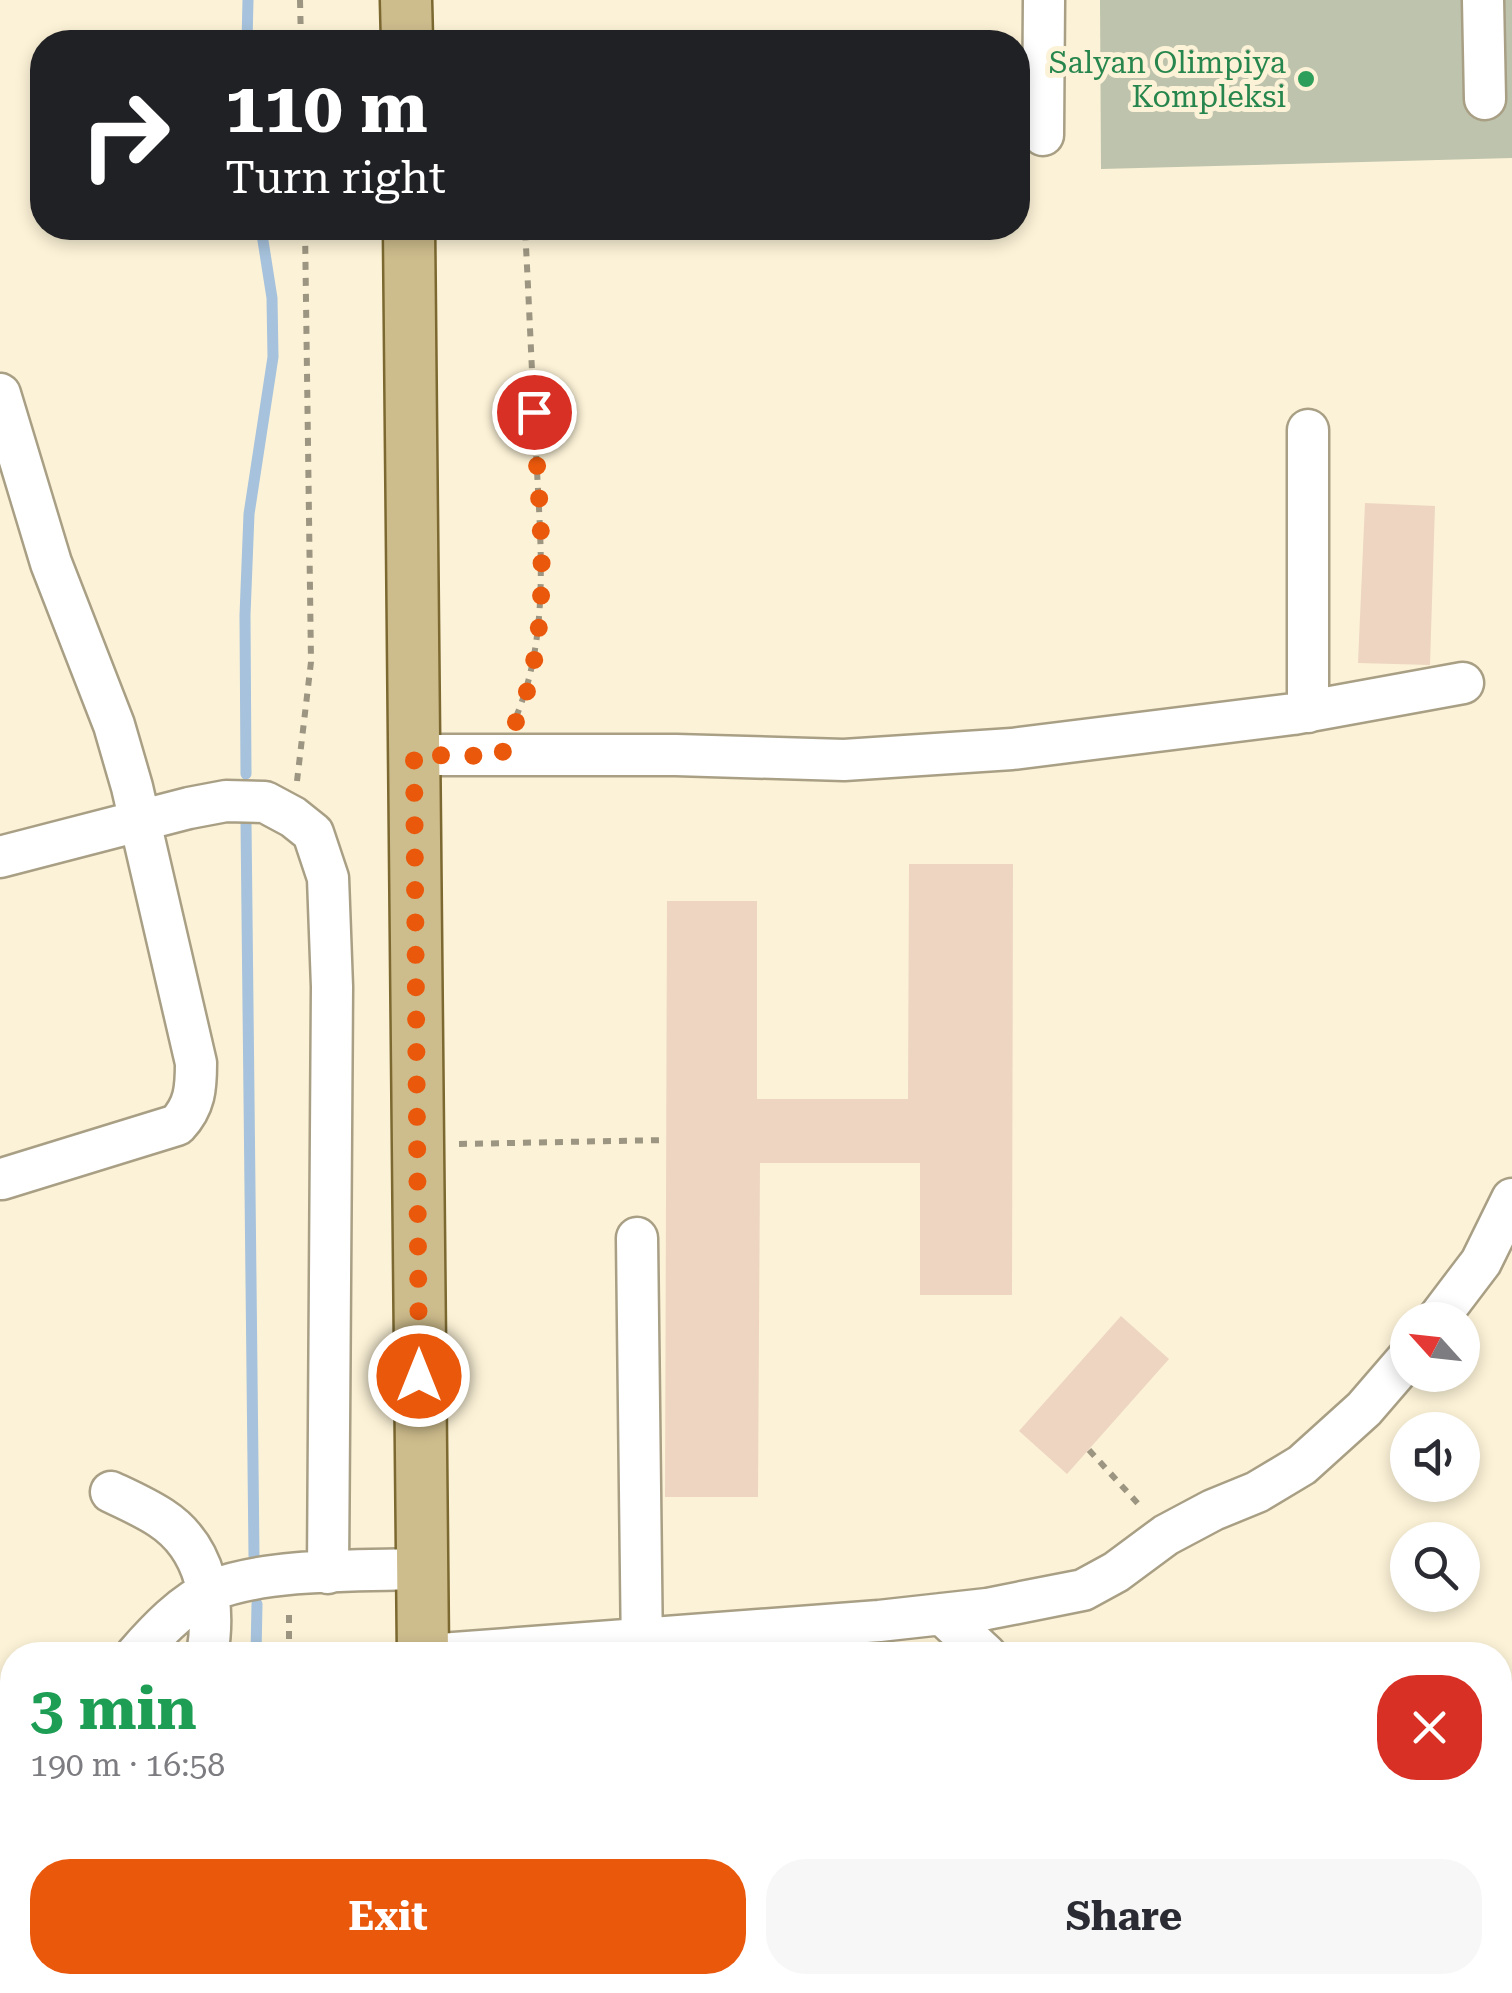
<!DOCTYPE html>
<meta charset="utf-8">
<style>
:root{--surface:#fff;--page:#f7f7f7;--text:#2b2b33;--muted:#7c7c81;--accent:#ea580c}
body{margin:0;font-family:"Roboto Serif",serif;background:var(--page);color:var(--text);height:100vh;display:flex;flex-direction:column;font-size:38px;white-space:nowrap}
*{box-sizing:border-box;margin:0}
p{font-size:32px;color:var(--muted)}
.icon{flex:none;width:55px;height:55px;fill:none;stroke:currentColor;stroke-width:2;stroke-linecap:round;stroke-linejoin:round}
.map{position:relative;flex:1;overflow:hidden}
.side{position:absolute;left:0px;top:1642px;width:1512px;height:352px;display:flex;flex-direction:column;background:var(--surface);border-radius:40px 40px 0 0;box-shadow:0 5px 15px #0003}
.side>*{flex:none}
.banner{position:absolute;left:30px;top:30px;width:1000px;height:210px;border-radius:40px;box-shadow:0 5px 15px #0003;background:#202124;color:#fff;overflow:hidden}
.needle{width:65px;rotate:297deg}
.tools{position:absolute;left:1390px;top:1302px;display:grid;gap:20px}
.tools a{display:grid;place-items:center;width:90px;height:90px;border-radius:50%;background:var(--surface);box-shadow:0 5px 15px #0003;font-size:50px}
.pin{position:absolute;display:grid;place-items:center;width:85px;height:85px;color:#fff;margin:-42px;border:5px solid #fff;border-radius:50%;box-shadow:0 2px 10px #0007}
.me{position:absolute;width:110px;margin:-55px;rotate:0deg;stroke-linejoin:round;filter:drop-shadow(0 0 8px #0008)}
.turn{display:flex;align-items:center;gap:35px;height:210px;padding:0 30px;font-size:45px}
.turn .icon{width:130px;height:130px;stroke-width:2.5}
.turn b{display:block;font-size:70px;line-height:85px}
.round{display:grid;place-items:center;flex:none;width:105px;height:105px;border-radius:40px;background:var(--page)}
.headline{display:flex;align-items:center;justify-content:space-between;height:170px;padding:0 30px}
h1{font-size:60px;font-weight:700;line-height:75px;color:#1e9e55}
.cta{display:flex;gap:20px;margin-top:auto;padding:20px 30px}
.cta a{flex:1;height:115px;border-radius:40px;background:var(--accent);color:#fff;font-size:40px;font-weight:700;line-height:115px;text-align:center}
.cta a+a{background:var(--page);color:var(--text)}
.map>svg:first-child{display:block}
.green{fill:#bdc3ac}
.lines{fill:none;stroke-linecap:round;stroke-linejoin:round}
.stream{stroke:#a6c2dc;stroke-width:11}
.building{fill:#edd5c2}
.minor-casing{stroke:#a89f85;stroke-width:45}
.major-casing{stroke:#7c6931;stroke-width:55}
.path{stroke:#9c9581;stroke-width:6;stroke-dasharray:8 8;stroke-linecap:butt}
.minor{stroke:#fff;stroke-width:40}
.major{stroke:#cdbc8c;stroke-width:50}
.route{stroke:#ea580c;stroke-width:18;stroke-dasharray:0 32.4}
.leisure-dot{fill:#2e9e5b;stroke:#fcf2d7;stroke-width:4}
.labels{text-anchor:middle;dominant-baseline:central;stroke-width:10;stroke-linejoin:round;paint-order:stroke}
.leisure-label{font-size:30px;fill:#27864d;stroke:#fcf2d7;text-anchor:end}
</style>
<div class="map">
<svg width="1512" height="1993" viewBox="0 0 1512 1993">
<rect width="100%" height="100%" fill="#fcf2d7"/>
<!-- green -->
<path class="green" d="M1100 0H1512V158L1101 169Z"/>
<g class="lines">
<!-- stream -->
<path class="stream" d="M247 42 248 0
M246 774 245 615 249 514 273 357 272 298 261 228
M246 822 254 1556
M256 1655 257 1604
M247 1993V1982"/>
</g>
<!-- building -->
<path class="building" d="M1365 503 1435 506 1430 665 1358 663Z
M909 864H1013L1012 1295H920V1163H760L758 1497H665L667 901H757V1099H908Z
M1121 1316 1169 1359 1067 1474 1019 1431Z
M685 1982H768V1993H686Z
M1141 1982H1217V1993H1141Z"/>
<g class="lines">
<defs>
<path id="minor" d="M1483 0 1485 99
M1043 135 1044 0
M0 394 51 563 114 725 132 787 196 1063C196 1088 195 1106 177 1125L2 1179
M1308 712V430
M415 755H676L844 760 1012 749 1293 714 1463 683
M0 857 189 808 226 801 265 802 293 817 313 833 328 878 332 987 328 1573
M637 1238 642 1655
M1437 1320 1481 1262 1512 1199
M111 1492C128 1500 146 1508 161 1518 207 1548 216 1605 207 1655
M942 1614 986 1655
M136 1655C156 1632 184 1602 213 1590 269 1568 360 1571 421 1569
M427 1655 879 1621 987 1609 1083 1590 1116 1572 1166 1535 1213 1510 1257 1492 1302 1465 1364 1409 1408 1358
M1500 1857 1512 1855
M648 1982V1993
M1108 1982V1993
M147 1993 148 1982
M1305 1993 1311 1982"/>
<path id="major" d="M406 0 407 42
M409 228 423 1655
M433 1982V1993"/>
</defs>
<!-- minor casing -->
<use href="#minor" class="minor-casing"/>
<!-- major casing -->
<use href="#major" class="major-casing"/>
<!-- path -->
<path class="path" d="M300 0 301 42
M516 717C551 634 540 539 536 451 532 376 529 302 525 228
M297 781 311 662 305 228
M459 1144 666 1140
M1089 1450 1142 1508
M289 1655V1607
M286 1993V1982"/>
<!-- minor -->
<use href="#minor" class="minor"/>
<!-- major -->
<use href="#major" class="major"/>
</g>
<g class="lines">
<!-- route -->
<path class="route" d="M419 1376 414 755 501 756C509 737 519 717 525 698 553 607 538 505 534 412"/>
</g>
<!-- markers -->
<circle class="leisure-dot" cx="1306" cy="79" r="10"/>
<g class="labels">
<!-- leisure labels -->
<g class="leisure-label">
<text x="1286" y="62">Salyan Olimpiya<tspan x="1286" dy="34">Kompleksi</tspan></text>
</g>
</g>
</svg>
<div class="tools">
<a><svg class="needle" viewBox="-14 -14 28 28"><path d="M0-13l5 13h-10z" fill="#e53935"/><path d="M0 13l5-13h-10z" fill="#7c7c81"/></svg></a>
<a><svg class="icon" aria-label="sound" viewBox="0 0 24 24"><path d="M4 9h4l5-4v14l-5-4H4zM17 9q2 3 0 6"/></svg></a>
<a><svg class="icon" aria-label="search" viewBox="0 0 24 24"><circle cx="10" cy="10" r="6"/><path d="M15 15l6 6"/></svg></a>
</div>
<div class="pin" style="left:534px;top:412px;background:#d93025"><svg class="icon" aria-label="arrive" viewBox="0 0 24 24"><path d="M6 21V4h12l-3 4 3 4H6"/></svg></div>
<svg class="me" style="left:419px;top:1376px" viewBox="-20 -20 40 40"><circle r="17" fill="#ea580c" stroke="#fff" stroke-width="3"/><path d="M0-11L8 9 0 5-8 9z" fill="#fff"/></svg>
<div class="banner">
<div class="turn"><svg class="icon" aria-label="right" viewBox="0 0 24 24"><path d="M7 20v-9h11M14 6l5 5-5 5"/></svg><div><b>110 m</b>Turn right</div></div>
</div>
<section class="side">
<div class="headline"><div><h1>3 min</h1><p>190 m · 16:58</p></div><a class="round" style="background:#d93025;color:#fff"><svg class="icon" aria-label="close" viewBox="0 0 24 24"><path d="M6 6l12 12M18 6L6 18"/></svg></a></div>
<div class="cta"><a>Exit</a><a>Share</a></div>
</section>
</div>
